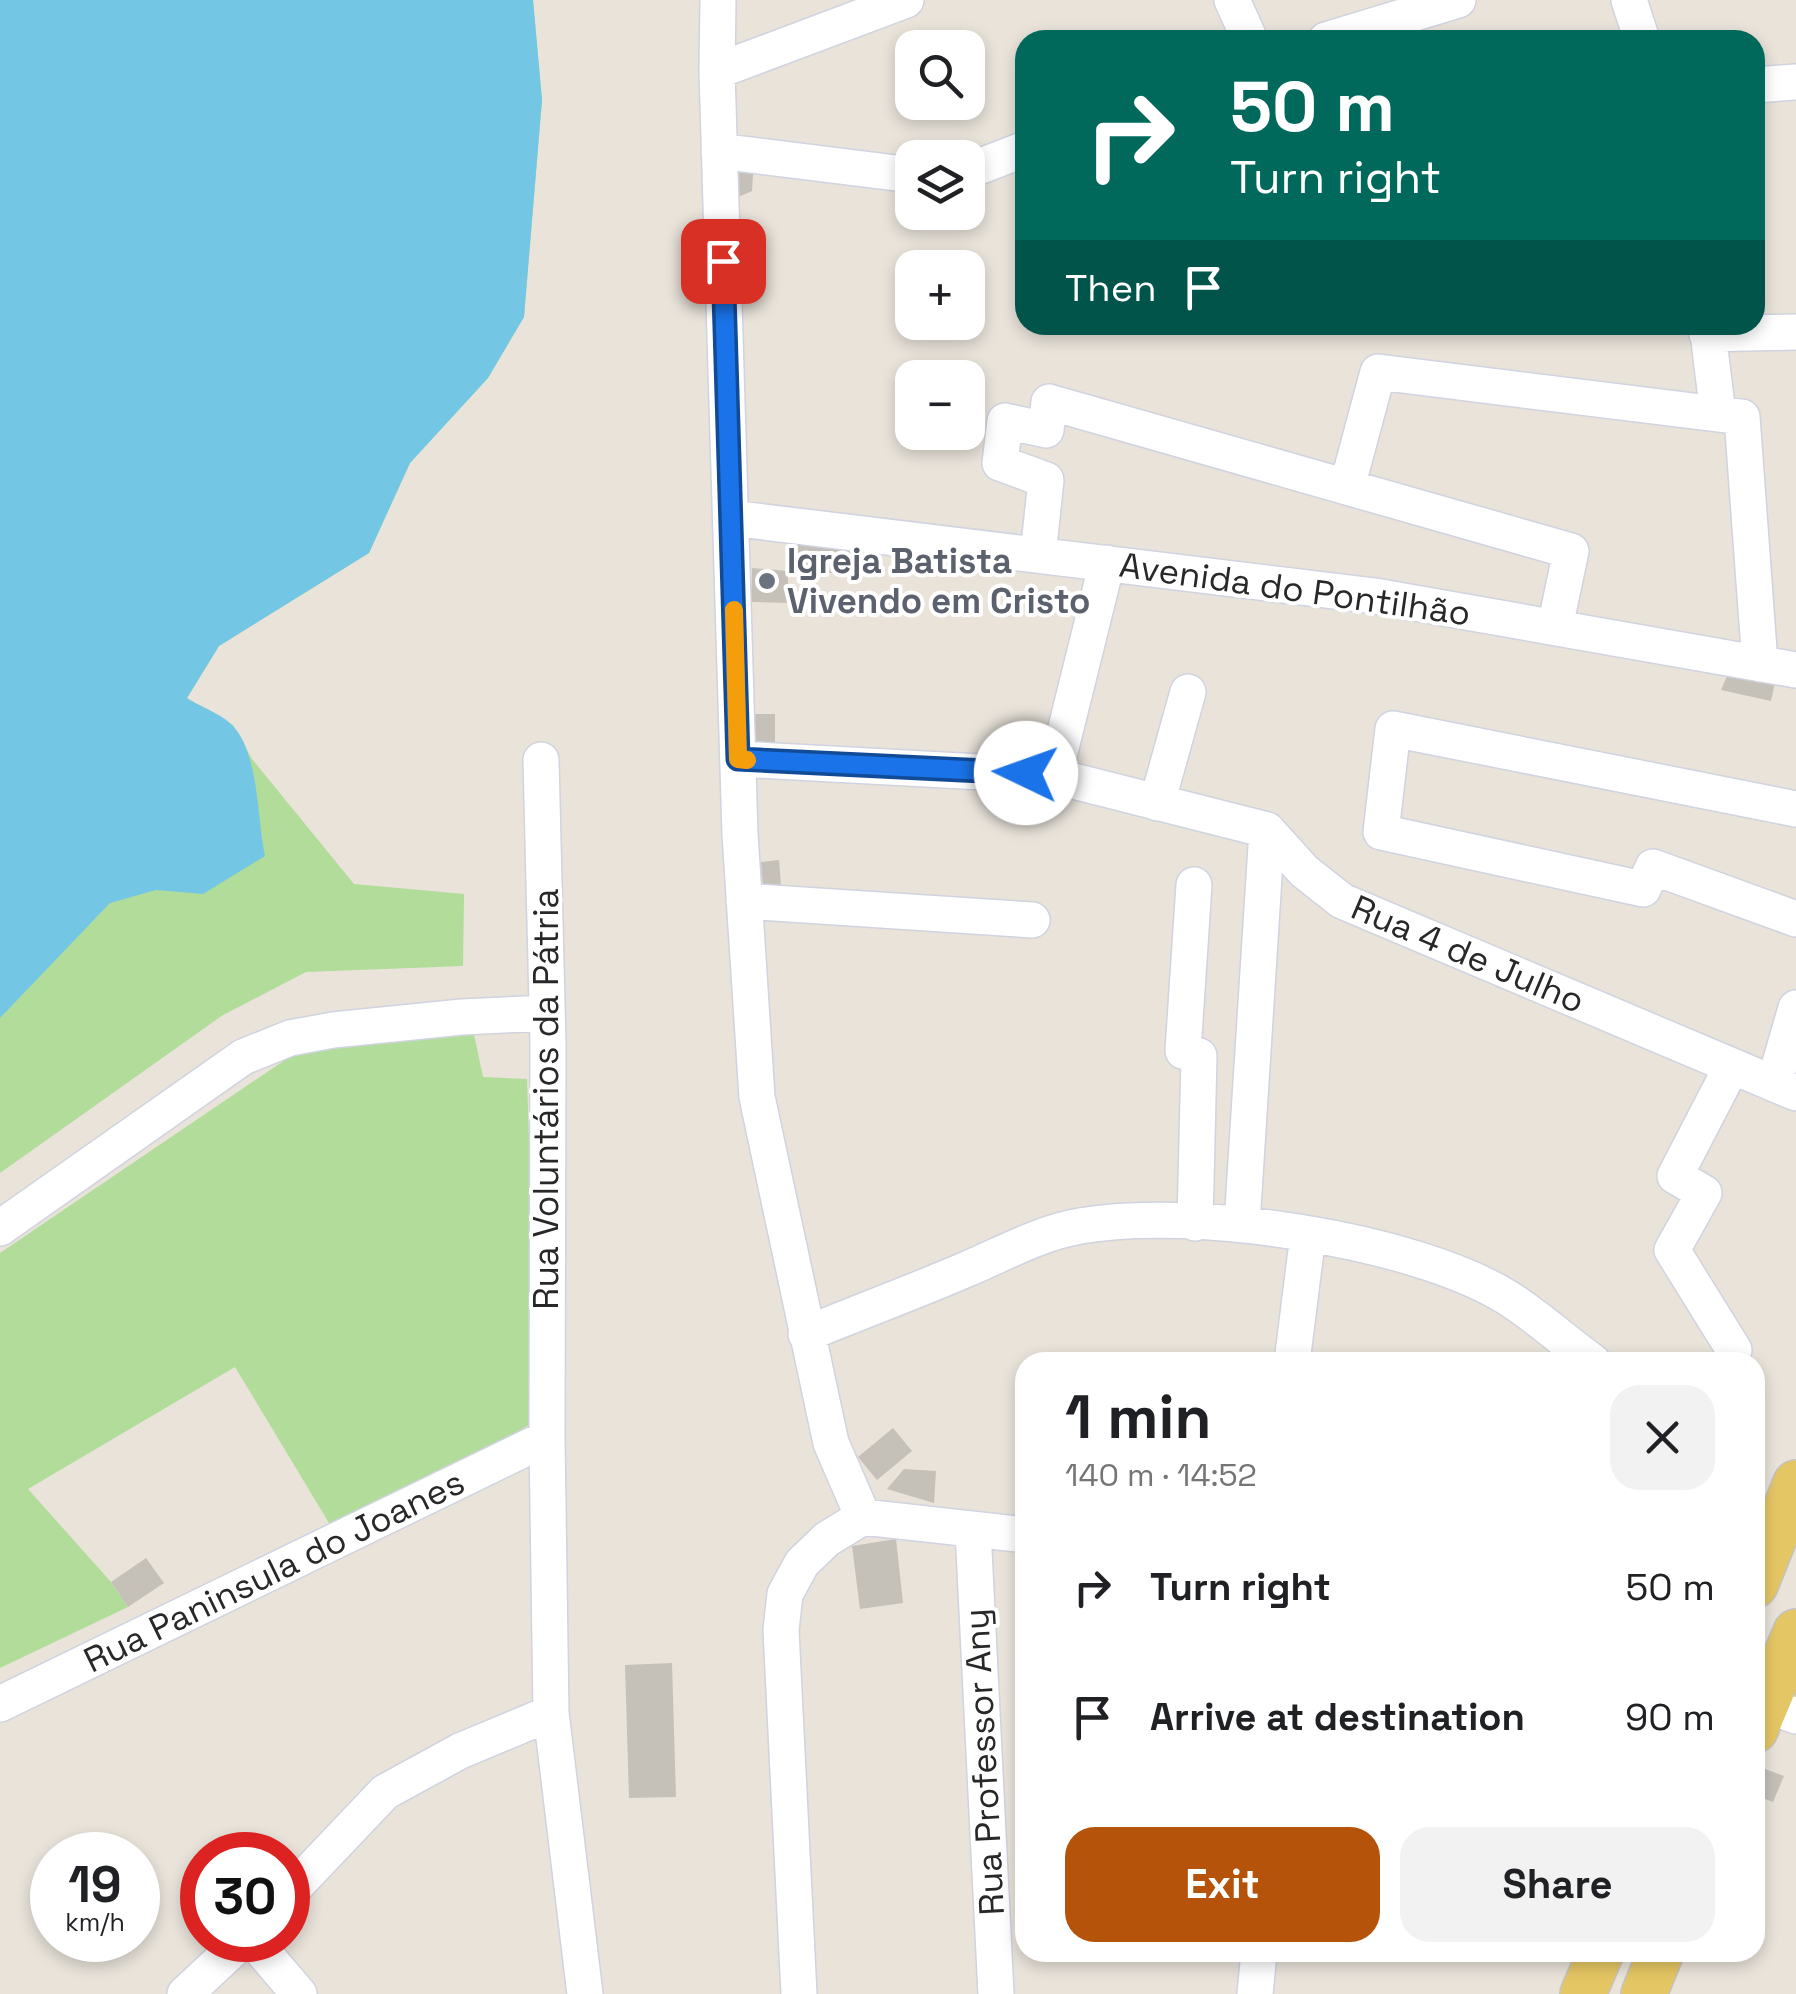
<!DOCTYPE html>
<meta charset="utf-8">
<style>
:root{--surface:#fff;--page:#f2f2f2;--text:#202124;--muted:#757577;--accent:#b45309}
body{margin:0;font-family:"Space Grotesk",sans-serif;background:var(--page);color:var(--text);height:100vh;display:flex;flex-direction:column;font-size:38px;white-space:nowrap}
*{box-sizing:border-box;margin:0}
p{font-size:32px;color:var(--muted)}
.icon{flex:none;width:55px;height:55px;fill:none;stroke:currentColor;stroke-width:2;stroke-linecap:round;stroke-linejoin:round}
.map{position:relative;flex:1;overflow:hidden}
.sheet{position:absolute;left:1015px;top:1352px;width:750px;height:610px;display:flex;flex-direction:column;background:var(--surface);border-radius:30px;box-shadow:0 5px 15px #0003}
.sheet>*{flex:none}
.hud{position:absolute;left:1015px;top:30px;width:750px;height:305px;border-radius:30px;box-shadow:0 5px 15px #0003;background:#00695c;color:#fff;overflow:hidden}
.buttons{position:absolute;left:895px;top:30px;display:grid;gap:20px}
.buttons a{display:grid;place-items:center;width:90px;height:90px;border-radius:20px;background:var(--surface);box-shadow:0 5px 15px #0003;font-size:50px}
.speed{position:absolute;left:30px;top:1832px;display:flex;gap:20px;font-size:50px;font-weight:700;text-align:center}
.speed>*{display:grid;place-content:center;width:130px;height:130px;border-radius:50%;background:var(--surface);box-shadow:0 5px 15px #0003;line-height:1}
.speed small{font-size:25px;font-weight:400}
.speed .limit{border:15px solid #d22;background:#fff;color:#111}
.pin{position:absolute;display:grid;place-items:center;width:85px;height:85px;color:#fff;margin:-42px;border-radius:20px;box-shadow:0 5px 15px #0006}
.me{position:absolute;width:110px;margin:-55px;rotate:273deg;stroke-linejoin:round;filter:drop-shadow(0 0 8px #0008)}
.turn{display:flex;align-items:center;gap:35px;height:210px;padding:0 50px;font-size:45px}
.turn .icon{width:130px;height:130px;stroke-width:2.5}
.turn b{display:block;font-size:70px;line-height:85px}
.then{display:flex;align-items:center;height:95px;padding:0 50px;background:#0003;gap:20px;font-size:38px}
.round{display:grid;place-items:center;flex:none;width:105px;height:105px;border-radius:30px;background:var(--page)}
.overview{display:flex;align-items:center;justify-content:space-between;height:170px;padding:0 50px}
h1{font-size:60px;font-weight:700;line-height:75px}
.cta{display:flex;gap:20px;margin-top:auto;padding:20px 50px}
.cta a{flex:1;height:115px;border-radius:30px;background:var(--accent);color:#fff;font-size:40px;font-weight:700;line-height:115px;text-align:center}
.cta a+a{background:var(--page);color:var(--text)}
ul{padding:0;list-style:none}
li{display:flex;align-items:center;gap:30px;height:130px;padding:0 50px}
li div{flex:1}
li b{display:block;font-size:38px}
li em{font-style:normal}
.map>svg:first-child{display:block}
.green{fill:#b1dc9a}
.water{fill:#74c7e4}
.building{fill:#c5c1b9}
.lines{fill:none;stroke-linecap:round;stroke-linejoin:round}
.minor-casing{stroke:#d0d3e0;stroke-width:38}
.major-casing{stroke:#c3c3c3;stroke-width:48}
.minor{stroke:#fff;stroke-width:35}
.major{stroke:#e5c664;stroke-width:45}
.route-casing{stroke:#114b97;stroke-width:25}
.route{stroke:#1a73e8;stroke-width:18}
.slow{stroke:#f59e0b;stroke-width:18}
.worship-dot{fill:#6b7280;stroke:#fff;stroke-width:4}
.labels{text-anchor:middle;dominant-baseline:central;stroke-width:8;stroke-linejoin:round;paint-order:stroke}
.worship-label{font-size:35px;font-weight:bold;fill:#5b616d;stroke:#fff;text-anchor:start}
.street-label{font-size:35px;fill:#282828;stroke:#fff}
</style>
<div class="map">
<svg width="1796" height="1994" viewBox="0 0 1796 1994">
<rect width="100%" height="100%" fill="#e9e3da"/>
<!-- green -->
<path class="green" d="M533 0 542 100 524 317 488 378 410 463 369 553 219 646 187 698 233 725 252 759 354 884 464 894 463 966 306 972 223 1015 0 1173V835Z
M471 1020 483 1077 527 1079 538 1420 335 1533 235 1367 28 1489 111 1582 128 1607 0 1668V1253L310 1043Z"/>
<!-- water -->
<path class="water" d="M0 0H533L542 100 524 317 488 378 410 463 369 553 219 646 187 698C200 707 223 714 234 727 259 756 257 818 265 856L203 894 156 890 110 903 0 1018Z"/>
<!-- building -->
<path class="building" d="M737 157 754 158 752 191 736 198Z
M790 538 855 542 853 574 788 571Z
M752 568 788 571V603L751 602Z
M1730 669 1776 678 1771 701 1721 690Z
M753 714H775V746H753Z
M779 860 781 885 763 887 761 862Z
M893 1428 912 1451 877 1480 858 1457Z
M904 1469 936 1471 934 1503 887 1489Z
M896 1539 903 1603 860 1609 852 1546Z
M146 1558 164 1583 128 1607 111 1582Z
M672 1663 676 1797 629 1798 625 1665Z
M1757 1766 1784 1776 1773 1802 1755 1795Z"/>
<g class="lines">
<defs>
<path id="minor" d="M718 0 717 71 740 834 757 1097 831 1443 863 1517
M1232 0 1250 40
M1629 0 1642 40
M1326 40 1458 0
M717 71 906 0
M1755 85 1796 82
M719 151 912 175
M968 171 1025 149
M1707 325 1718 414
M1707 334 1796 332
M1347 487 1378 372 1742 417 1760 664
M731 518 1375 596 1796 670
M1038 555 1046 480 1000 463 1005 421 1046 430 1049 402 1571 551 1555 627
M739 759 1054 776 1267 830 1304 871 1342 901 1796 1093
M541 760 548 1044 547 1438 551 1713 585 1994
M1054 776 1107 563
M1157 803 1188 692
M1796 809 1393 729 1381 832 1643 889 1653 867 1796 919
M1194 885 1183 1051 1199 1056 1195 1223
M744 901 1032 920
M1774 1084 1796 1008
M1242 1224 1267 830
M0 1228 243 1057 290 1038 333 1030 462 1017 547 1013
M806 1334C859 1312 914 1292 967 1269 1005 1253 1040 1233 1080 1226 1190 1206 1414 1239 1508 1298 1538 1317 1565 1342 1593 1362
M1292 1362 1308 1235
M1729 1362 1734 1350 1672 1250 1704 1193 1675 1176 1732 1066
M973 1530 996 1994
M0 1704 547 1438
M1766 1705 1796 1716
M288 1894 385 1792 460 1751 551 1713
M253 1940 299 1994
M185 1994 243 1940
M799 1994 781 1630 785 1594 802 1563 827 1539 863 1517 1025 1535
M1255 1994 1259 1952"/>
<path id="major" d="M1755 1585 1796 1483
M1755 1730 1796 1632
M1583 1994 1601 1952
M1644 1994 1661 1952"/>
</defs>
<!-- minor casing -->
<use href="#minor" class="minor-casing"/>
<!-- major casing -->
<use href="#major" class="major-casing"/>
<!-- minor -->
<use href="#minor" class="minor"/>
<!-- major -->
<use href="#major" class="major"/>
</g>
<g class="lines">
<defs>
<path id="route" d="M723 261 738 759 1026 773"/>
</defs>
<!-- route casing -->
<use href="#route" class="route-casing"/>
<!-- route -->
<use href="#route" class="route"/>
<!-- slow -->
<path class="slow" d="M734 610 738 759 747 760"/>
</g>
<!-- markers -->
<circle class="worship-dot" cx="767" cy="581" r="10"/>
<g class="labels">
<!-- worship labels -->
<g class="worship-label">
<text x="787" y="561">Igreja Batista<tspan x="787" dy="40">Vivendo em Cristo</tspan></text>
</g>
<!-- street labels -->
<g class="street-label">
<text transform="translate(1295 589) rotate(8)">Avenida do Pontilhão</text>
<text transform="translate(1468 954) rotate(23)">Rua 4 de Julho</text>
<text transform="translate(546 1099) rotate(-90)">Rua Voluntários da Pátria</text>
<text transform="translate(274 1571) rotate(-26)">Rua Paninsula do Joanes</text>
<text transform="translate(984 1762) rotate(-93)">Rua Professor Any</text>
</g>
</g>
</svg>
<div class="buttons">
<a><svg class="icon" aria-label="search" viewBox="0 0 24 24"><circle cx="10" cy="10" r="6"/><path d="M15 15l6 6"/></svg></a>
<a><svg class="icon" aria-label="layers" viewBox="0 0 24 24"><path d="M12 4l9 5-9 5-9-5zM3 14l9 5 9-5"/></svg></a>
<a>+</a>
<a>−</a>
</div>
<div class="speed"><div>19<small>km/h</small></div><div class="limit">30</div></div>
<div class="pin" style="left:723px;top:261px;background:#d93025"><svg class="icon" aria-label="arrive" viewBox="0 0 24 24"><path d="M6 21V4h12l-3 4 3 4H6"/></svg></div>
<svg class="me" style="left:1026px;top:773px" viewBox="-20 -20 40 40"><circle r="19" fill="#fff"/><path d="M0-13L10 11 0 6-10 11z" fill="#1a73e8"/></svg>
<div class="hud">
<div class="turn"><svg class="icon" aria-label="right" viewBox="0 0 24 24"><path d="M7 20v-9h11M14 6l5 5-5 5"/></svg><div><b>50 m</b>Turn right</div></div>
<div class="then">Then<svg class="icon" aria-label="arrive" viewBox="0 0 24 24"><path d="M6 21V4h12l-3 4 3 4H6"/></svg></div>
</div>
<section class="sheet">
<div class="overview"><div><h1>1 min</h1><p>140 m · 14:52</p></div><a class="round"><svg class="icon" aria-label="close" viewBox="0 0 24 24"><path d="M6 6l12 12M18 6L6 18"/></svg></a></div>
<ul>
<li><svg class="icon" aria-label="right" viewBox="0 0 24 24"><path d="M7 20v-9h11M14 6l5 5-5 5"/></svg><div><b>Turn right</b></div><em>50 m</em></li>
<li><svg class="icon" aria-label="arrive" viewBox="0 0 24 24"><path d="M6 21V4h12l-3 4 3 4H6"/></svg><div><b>Arrive at destination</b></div><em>90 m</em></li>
</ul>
<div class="cta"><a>Exit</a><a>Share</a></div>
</section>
</div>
